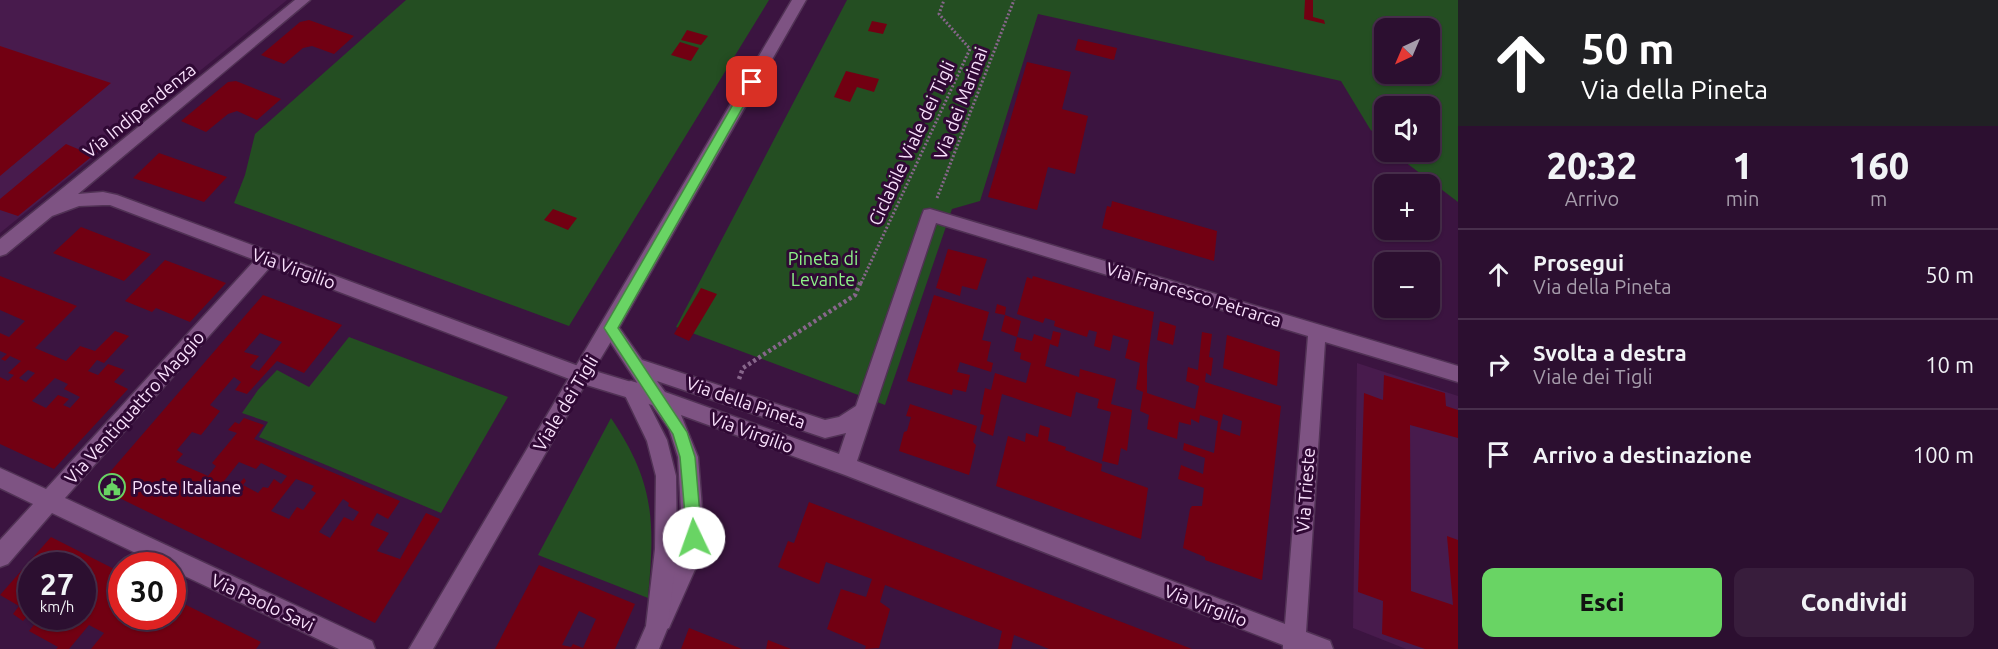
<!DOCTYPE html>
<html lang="it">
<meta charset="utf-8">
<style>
:root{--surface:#2c0f30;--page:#381d3c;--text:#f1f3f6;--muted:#a69cab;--line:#482f4c;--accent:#69d464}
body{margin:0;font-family:Ubuntu,sans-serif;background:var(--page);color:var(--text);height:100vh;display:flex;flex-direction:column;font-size:22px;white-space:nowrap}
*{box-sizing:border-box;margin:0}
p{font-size:20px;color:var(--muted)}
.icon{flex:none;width:33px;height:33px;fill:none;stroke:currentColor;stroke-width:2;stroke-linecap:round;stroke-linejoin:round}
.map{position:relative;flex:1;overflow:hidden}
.side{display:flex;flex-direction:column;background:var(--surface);width:540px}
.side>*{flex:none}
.guide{background:#202124;color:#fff;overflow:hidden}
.needle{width:39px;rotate:224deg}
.fabs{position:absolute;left:1374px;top:18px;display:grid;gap:12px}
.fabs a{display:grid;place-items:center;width:66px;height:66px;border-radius:12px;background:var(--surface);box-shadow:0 2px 4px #0004,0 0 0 2px var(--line);font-size:30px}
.speed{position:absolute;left:18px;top:552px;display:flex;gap:12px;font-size:30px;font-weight:700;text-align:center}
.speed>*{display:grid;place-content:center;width:78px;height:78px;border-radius:50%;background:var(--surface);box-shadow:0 2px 4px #0004,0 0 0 2px var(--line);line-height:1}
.speed small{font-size:15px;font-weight:400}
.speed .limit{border:9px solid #d22;background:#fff;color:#111}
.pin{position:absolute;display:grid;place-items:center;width:51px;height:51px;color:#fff;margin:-26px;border-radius:12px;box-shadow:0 3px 9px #0006}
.me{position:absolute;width:66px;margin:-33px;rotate:357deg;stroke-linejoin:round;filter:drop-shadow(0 0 4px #0008)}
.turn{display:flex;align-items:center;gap:21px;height:126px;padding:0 24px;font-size:27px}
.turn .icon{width:78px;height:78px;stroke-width:2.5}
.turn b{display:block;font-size:42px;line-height:51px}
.eta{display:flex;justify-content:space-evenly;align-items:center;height:102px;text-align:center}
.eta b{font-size:36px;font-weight:800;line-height:42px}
.cta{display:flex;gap:12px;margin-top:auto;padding:12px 24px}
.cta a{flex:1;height:69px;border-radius:12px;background:var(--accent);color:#111;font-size:24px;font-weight:800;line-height:69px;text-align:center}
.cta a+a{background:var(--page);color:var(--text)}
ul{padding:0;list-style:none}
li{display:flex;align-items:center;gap:18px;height:90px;padding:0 24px;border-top:2px solid var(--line)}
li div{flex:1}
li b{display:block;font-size:22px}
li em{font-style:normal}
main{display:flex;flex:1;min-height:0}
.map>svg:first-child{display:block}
.built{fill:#481b4d}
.green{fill:#244e22;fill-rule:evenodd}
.building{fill:#720012;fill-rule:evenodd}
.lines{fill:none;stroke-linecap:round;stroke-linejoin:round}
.street-casing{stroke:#513255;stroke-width:3}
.secondary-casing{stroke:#513255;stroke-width:3}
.path-far1{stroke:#87668b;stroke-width:3;stroke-dasharray:2 2;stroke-linecap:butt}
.path{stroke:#87668b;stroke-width:4.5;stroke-dasharray:3 3;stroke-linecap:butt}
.street{fill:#7e5383;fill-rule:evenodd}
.secondary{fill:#7e5383;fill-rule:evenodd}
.route{fill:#69d464;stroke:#448a41;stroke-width:1.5}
.labels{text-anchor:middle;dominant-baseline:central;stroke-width:6;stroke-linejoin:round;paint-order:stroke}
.street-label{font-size:18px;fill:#f9e1fc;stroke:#300935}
.park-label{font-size:18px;fill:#8df288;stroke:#300935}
.poi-label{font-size:18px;fill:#f9e1fc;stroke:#300935;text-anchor:start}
</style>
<main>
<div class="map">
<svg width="1458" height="649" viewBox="0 0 1458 649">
<rect width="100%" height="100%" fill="#3b1440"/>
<!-- built -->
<path class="built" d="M0 0H287L0 233Z
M1357 363 1458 396V649H1406L1353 628Z"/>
<!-- green -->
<path class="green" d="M406 0H769L569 326 234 203 245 175 255 134Z
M847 0H1458V202L1392 152H1430V106H1384V144L1370 129 1341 81 1038 14 980 201 952 209 885 405 676 327ZM1384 28H1430V74H1384Z
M349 337 508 397 441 513 259 437 268 422 242 413 258 390 277 370 309 387Z
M611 418C655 483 655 522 648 598L538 555Z"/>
<!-- building -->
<path class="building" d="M1305 0H1313V17L1324 20 1325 24 1304 19Z
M309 20 354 36 334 54 312 46 303 48 284 64 261 55 300 22Z
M872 21 887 24 883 34 868 31Z
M687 30 708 36 701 45 681 40Z
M1078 39 1117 48 1114 60 1075 50Z
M680 42 699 48 691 61 671 55Z
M0 46 111 83 0 176Z
M1027 62 1071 72 1062 109 1088 116 1075 174 1048 167 1037 210 988 197Z
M846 71 879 79 874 92 857 87 850 102 834 97Z
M236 81 281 99 257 120 237 111 228 114 206 132 181 121 228 82Z
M98 141 106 145 18 216 0 210V199L66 144 85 152Z
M159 153 227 177 204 202 133 178Z
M1112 201 1217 231 1214 261 1102 228 1107 206 1111 207Z
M553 209 577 218 568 230 544 220Z
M81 227 151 254 124 281 53 253Z
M948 249 987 259 977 290 962 286 960 296 936 288Z
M165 260 226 283 190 322 156 308 152 312 125 301Z
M0 276 77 306 35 348 66 361 80 346 95 351 115 331 129 336 104 363 97 360 88 371 98 375 108 364 125 370 114 382 128 389 54 469 0 444V377L8 381 14 375 8 373 21 361 10 356 5 361 1 359 7 354 0 351V333L9 337 25 321 0 310ZM28 370 35 373 26 382 19 378ZM55 378 68 384 64 389 80 397 70 408 63 405 69 399 58 395 46 408 32 401Z
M1033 276 1154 312 1147 364V393L1195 409 1199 386 1186 381 1188 367 1198 370 1202 332 1212 334 1209 357 1213 358 1211 376 1206 373 1205 382 1281 406 1262 580 1205 560V557L1183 548 1190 509 1192 506H1202L1204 488 1178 479 1181 465 1203 474 1205 458 1183 450 1184 443 1214 453 1218 421 1200 415 1199 423 1191 419V425L1179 422 1177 439 1147 429 1149 415 1140 411 1143 392 1136 389 1140 363 1125 358 1129 340 1113 335 1110 351 1094 346 1097 332 1089 330 1087 337 1054 326 1055 321 1045 318 1043 323 1017 314 1027 277 1032 279ZM1223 414 1242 421 1240 436 1220 429Z
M701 288 717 294 689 341 674 334Z
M263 295 342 325 304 373 277 361 247 394 235 390 241 382 234 377 210 405 220 411 201 435 192 432 177 450 183 454 176 462 208 476 216 466 212 463 237 433 228 430 235 422 239 424 244 418 264 425 254 439 400 501 388 519 377 513 370 525 389 533 377 551 400 559 426 513 440 519 375 623 97 487ZM260 333 282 342 259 371 250 367 259 356 244 352ZM239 462 256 469 261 463 287 476 281 484 274 479 268 488 263 487 258 493 243 485 246 481 244 478 237 486 224 481ZM296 479 314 486 311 490 316 493 303 510 297 507 289 519 271 511ZM343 499 349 503 348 506 359 512 353 521 344 517 330 538 319 532Z
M934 295 989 312 982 340 991 342 987 361 993 363 991 372 960 362 957 372 970 375 966 392 953 389 952 395 907 381Z
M997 304 1006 307 1005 315 995 313Z
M1005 315 1021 321 1017 337 1001 331Z
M1160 321 1176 326 1173 345 1157 340Z
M1053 331 1061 333 1058 347 1050 344 1045 366 1079 377 1080 369 1116 379 1111 404 1132 410 1127 451 1121 448 1118 465 1102 461 1111 412 1097 408 1099 399 1076 392 1071 417 1002 394 993 436 980 431 984 415 980 414 985 388 991 390 995 373 1026 383 1031 363 1020 359 1021 353 1014 351 1017 337 1032 341 1034 334 1051 340Z
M1227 335 1280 352 1277 386 1223 368Z
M1384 375 1445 393 1446 406 1458 410V438L1410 425 1411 591 1453 605 1447 536 1458 540V649H1425L1382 634 1383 601 1358 592 1364 393 1383 400Z
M910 404 977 426 973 442 976 445 969 475 899 451 904 432 907 431 911 417 906 416Z
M1040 425 1050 428 1048 441 1066 447 1065 450 1102 464 1101 471 1148 488 1141 539 996 486 1008 436 1025 442 1026 433 1038 437Z
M809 502 1192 649H1049L1014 635 1011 649H998L1002 631 885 585 880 602 890 609 879 648 865 649 866 646 827 629 841 589 866 597 872 579 826 562 819 584 778 567 788 541 794 543Z
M51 537 122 573V616H172V598L261 642 256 649H91L104 633 89 625 69 649H56L58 647 29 631 41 616H82V566H32V611L23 621 13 614 19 606 0 595Z
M539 565 635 604 615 649H495ZM579 611 596 619 583 648 573 644 571 647 562 645Z
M689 628 742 649H681Z
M768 640 791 649H766Z"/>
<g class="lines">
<defs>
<path id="street" d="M295 0H310L78 194 103 192 117 195 581 367 638 384 601 328 604 323 610 320 616 323 642 360 825 420 839 417 856 406 922 215 924 210 930 209 1458 366V382L1325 342 1306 632 1330 641 1333 649H1283V645L845 475 681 415 698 457 705 547 669 628 661 631 653 628 650 620 683 546 678 457 669 429 652 405 580 383 271 266 65 498 372 641 375 649H339L172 570V566H163L52 513 8 564 0 567V540L33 504 0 488V468L46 489 255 260 110 205H103L79 206 52 216 6 254 0 256V239ZM936 223 1308 336 1285 624 857 461ZM657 381 825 438 846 433 839 454 665 392Z"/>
<path id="secondary" d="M792 0H806L616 333 587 381 433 649H409Z
M631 381 638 383 667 440 676 476 677 549 668 627 659 649H636L646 626 655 549 656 476 647 441 622 389 624 383Z"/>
</defs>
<!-- street casing -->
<use href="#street" class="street-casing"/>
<!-- secondary casing -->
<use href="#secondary" class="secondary-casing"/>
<!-- path-far1 -->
<path class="path-far1" d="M937 198 1014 0
M861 283 970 49 939 14 944 0"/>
<!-- path -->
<path class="path" d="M739 379 743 368 855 295 861 281"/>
<!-- street -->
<use href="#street" class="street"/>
<!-- secondary -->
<use href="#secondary" class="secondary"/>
</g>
<!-- route -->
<path class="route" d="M752 78 757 82 618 328 687 432 695 457 702 538 700 544 694 546 689 544 687 538 680 457 673 434 604 328 746 82Z"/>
<!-- icons -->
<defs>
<symbol id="civic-ring" viewBox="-11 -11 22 22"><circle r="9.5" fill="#300935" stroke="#69d464" stroke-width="1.5"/><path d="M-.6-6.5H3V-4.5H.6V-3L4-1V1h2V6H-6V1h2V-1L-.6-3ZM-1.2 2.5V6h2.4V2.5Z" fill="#69d464"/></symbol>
</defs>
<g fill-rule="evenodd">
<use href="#civic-ring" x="97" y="472" width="30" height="30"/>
</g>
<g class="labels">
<!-- street labels -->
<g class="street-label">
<text transform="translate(960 103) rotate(-69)">Via dei Marinai</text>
<text transform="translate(139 110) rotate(-39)">Via Indipendenza</text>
<text transform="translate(911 143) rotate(-65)">Ciclabile Viale dei Tigli</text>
<text transform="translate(294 268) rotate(20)">Via Virgilio</text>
<text transform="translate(1194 294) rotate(17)">Via Francesco Petrarca</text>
<text transform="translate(746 402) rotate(19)">Via della Pineta</text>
<text transform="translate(565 403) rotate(-59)">Viale dei Tigli</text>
<text transform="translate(134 407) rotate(-48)">Via Ventiquattro Maggio</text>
<text transform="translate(752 432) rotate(20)">Via Virgilio</text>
<text transform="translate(1305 490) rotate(-86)">Via Trieste</text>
<text transform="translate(263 602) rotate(25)">Via Paolo Savi</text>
<text transform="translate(1206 605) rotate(21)">Via Virgilio</text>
</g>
<!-- park labels -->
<g class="park-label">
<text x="823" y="258">Pineta di<tspan x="823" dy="21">Levante</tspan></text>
</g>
<!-- poi labels -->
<g class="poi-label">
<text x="132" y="487">Poste Italiane</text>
</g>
</g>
</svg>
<div class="fabs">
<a><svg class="needle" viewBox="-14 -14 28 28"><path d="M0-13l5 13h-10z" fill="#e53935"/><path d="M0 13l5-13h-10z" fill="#a69cab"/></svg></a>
<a><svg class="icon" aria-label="sound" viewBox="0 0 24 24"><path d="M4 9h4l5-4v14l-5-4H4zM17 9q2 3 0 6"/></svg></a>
<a>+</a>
<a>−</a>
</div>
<div class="speed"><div>27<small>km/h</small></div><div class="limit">30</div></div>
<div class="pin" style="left:752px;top:82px;background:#d93025"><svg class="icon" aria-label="arrive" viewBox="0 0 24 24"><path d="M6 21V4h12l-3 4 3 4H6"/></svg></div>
<svg class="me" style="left:694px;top:538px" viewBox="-20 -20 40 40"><circle r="19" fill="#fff"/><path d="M0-13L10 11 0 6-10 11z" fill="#69d464"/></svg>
</div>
<section class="side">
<div class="guide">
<div class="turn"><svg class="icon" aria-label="ahead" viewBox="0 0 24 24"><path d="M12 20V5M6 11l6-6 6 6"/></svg><div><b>50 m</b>Via della Pineta</div></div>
</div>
<div class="eta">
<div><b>20:32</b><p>Arrivo</p></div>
<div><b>1</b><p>min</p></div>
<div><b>160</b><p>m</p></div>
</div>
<ul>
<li><svg class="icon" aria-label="ahead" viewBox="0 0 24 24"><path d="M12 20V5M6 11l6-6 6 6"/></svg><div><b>Prosegui</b><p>Via della Pineta</p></div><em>50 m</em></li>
<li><svg class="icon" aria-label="right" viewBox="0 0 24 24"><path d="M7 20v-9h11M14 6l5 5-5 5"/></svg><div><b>Svolta a destra</b><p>Viale dei Tigli</p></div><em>10 m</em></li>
<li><svg class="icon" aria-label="arrive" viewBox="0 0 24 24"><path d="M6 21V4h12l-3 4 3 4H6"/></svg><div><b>Arrivo a destinazione</b></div><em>100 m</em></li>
</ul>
<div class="cta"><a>Esci</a><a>Condividi</a></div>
</section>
</main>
